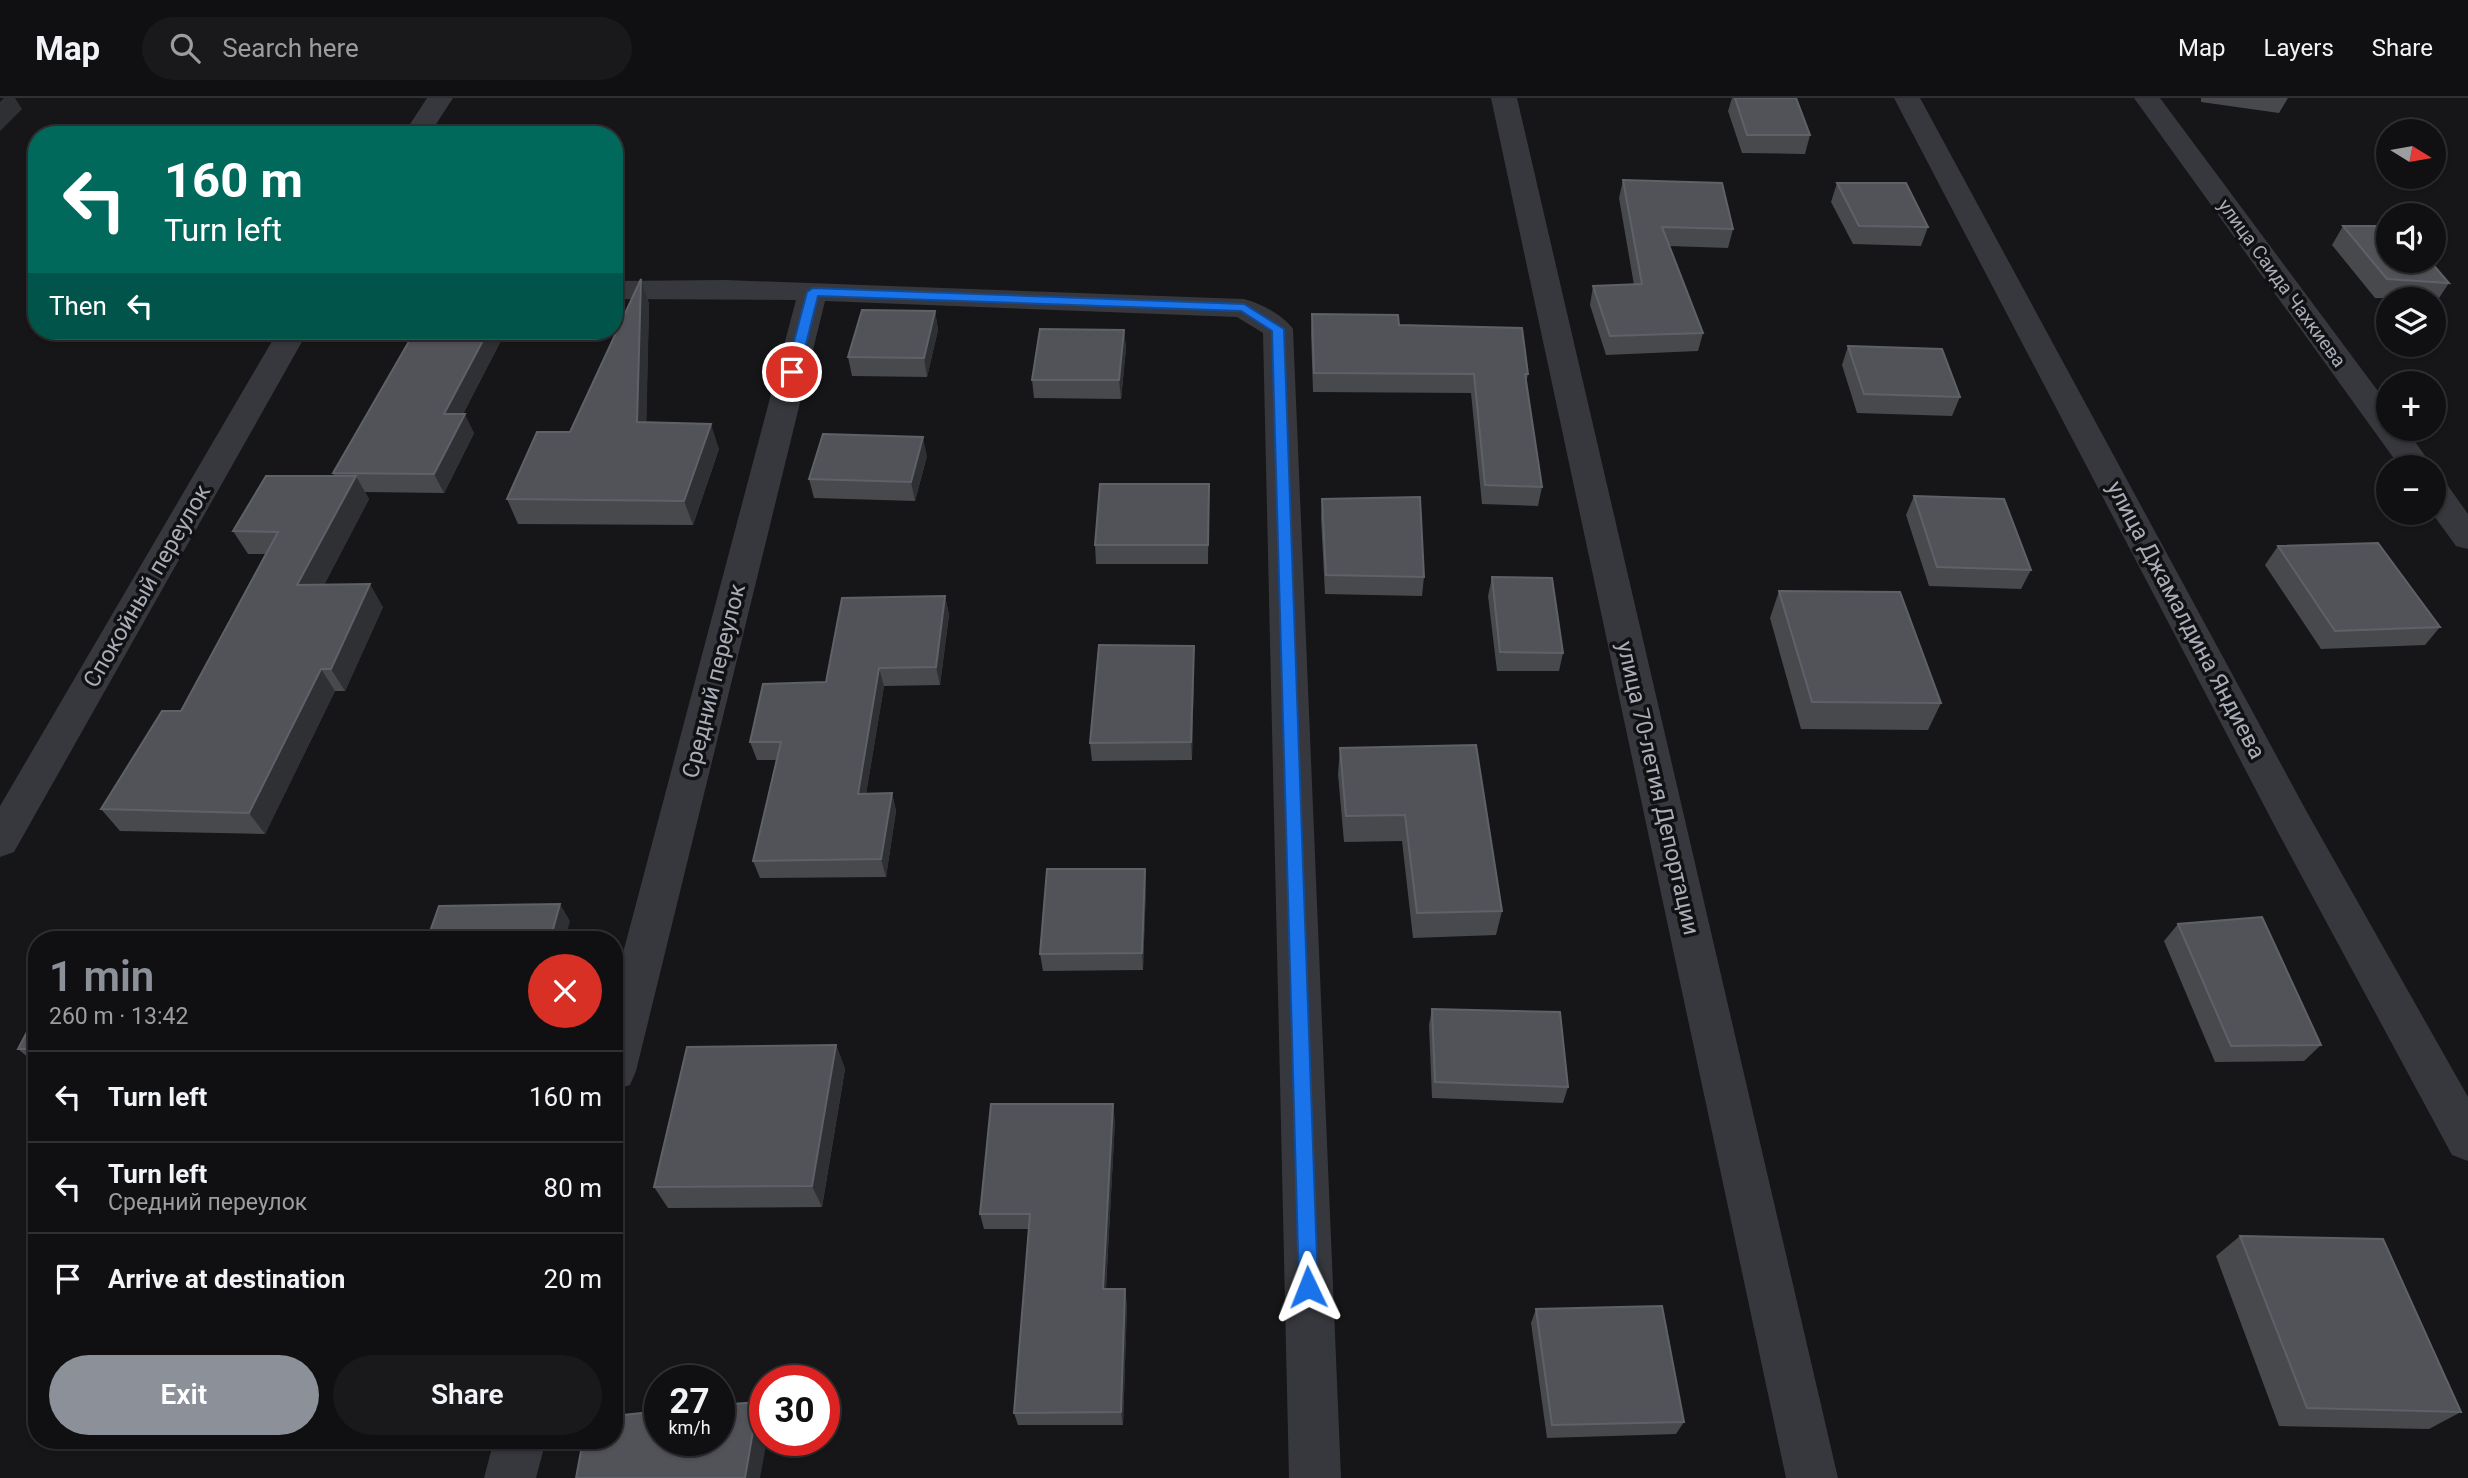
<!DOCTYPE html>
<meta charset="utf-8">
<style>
:root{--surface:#101012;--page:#19191b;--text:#f1f3f6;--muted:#9c9d9f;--line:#303032;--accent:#8c9099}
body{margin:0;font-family:Roboto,sans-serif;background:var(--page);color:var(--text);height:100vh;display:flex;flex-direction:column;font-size:26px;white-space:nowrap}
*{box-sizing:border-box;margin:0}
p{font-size:23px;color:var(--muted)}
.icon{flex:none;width:38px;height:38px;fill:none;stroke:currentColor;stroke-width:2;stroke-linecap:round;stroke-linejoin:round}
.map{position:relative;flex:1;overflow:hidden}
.sheet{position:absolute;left:28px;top:833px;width:595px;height:518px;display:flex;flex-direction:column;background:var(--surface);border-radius:28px;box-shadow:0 2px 5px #0004,0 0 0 2px var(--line)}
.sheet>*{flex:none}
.top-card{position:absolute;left:28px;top:28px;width:595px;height:214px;border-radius:28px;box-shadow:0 2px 5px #0004,0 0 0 2px var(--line);background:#00695c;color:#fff;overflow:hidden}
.needle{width:46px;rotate:101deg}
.fabs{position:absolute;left:2376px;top:21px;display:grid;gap:14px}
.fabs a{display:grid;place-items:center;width:70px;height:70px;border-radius:50%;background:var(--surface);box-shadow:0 2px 5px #0004,0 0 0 2px var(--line);font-size:35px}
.speed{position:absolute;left:644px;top:1267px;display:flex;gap:14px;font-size:35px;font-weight:700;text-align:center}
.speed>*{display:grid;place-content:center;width:91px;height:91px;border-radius:50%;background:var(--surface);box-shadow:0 2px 5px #0004,0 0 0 2px var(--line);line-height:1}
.speed small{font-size:18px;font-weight:400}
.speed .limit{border:10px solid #d22;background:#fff;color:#111}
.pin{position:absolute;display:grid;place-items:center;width:60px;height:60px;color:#fff;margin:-30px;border:4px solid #fff;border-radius:50%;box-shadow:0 2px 7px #0007}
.me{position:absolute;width:77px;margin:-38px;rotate:358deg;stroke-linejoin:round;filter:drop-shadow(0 0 5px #0008)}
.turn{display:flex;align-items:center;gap:24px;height:147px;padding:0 21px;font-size:32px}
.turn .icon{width:91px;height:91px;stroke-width:2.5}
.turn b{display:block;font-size:49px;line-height:60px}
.then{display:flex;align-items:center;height:66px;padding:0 21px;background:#0003;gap:14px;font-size:26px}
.round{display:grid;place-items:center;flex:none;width:74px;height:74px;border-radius:37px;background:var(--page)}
.headline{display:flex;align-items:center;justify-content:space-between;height:119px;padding:0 21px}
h1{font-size:42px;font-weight:600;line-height:52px;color:var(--accent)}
.action{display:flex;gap:14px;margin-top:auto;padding:14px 21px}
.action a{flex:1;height:80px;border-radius:42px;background:var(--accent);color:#fff;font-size:28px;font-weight:600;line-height:80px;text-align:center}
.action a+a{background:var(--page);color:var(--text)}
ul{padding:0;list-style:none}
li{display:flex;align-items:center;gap:21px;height:91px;padding:0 21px;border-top:2px solid var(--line)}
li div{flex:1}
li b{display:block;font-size:26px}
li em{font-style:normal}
header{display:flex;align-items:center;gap:42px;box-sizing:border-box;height:98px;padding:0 35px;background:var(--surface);border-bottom:2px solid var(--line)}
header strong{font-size:33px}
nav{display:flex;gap:38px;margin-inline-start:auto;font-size:24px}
.search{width:490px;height:63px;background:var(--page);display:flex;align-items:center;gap:18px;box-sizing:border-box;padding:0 24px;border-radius:38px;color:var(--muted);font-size:26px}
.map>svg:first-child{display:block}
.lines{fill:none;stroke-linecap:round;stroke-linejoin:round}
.street{fill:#37383d;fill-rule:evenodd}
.wall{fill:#47494d}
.shaded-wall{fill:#2f3033}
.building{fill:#525359;stroke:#5f6168;stroke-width:2}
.route{fill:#1a73e8;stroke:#114b97;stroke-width:2}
.labels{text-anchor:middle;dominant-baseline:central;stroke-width:7;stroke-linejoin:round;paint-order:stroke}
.far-street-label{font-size:19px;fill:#a8adb8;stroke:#111113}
.street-label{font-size:23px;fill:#a8adb8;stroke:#111113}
</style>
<header>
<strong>Map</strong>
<div class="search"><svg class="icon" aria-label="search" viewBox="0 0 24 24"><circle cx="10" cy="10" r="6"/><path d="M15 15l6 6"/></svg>Search here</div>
<nav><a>Map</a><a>Layers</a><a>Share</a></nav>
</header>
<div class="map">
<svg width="2468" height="1380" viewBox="0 0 2468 1380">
<rect width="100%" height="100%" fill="#161618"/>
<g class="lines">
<!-- street -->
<path class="street" d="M427 0H453L429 37H403Z
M1491 0H1517L1838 1380H1786Z
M1894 0H1920L2308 716 2468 999V1063L2452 1057 2280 738Z
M2134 0H2160L2389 308V331H2406L2433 369H2400Z
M725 182 1244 201C1260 205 1283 217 1293 231L1341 1380H1289L1263 235 1237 219 825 203 636 973 630 987 614 992V889L796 202 614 201V183Z
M278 233H308L14 754 0 759V708Z
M2434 382 2446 385 2468 416V451L2456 448 2432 415Z
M494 1342H546L536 1380H484Z"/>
</g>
<!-- wall -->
<path class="wall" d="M1732 0H1796L1810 37 1805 56 1742 55 1728 13Z
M2201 0H2288L2279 15 2201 4Z
M1623 82 1733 131 1728 150 1669 148 1703 235 1698 253 1606 257 1590 207 1593 188 1634 187 1619 100Z
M1837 85 1928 129 1921 148 1853 146 1831 104Z
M2343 128 2449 185 2437 203H2434V201L2375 200 2332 147Z
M641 181 649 206 646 324 719 351 693 427 518 426 507 401 570 334Z
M935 213 938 232 927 279 852 278 848 259Z
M1312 216 1399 227 1528 276 1526 286 1542 389 1538 408 1482 406 1471 295 1313 294 1311 235Z
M1124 232 1126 250 1121 301 1034 300 1032 282Z
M506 233 463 316 474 335 444 395 365 394 369 401 324 487 383 509 345 593H335L265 736 120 733 101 711 181 613 265 456H248L233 433 334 378 333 375Z
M1848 248 1960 299 1952 318 1857 315 1842 267Z
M927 358 915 403 814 400 809 381Z
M1209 386 1208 466H1096L1095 447Z
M1914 398 2031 472 2021 491 1929 488 1906 417Z
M1322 401 1424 479 1422 498 1325 496 1321 420Z
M2278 448 2440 529 2425 547 2321 551 2265 467Z
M1492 479 1563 555 1559 573H1497L1488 498Z
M1779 493 1941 605 1928 632 1801 631 1770 520Z
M945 498 949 517 940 587 884 588 866 696 892 695 896 713 886 779 760 780 753 763 776 662H757L750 644 826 584Z
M1194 548V567L1192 662 1092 663 1090 645Z
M1340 650 1502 813 1496 837 1413 840 1402 743 1344 744 1338 676Z
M1145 771 1146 788 1143 872 1043 873 1040 856Z
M2178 826 2321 947 2304 963 2215 964 2164 843Z
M1432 911 1568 989 1563 1005 1432 1000 1429 927Z
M37 915V967L18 951Z
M836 947 845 971 822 1109 668 1110 654 1089Z
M1115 1022 1106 1191 1127 1205 1123 1327H1018L1014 1315 1029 1131H984L980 1116Z
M2240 1138 2461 1314 2429 1331 2279 1328 2216 1158Z
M1536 1211 1684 1324 1676 1336 1547 1340 1531 1225Z"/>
<!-- shaded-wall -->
<path class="shaded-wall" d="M4 0H15L22 11 0 33V4Z
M641 181 649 206 646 349 637 324Z
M935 213 938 232 927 279 924 260Z
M1124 232 1126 250 1121 301 1119 282Z
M488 233H506L453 335 444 316Z
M465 316 474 335 444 395 434 376Z
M711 326 719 351 693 427 684 403Z
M923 339 927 358 915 403 911 384Z
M356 378 369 401 312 510 297 487Z
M370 486 383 509 345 593 331 571Z
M945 498 949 517 940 587 936 569Z
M1194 548V567L1192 662 1191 644Z
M879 570 884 588 863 714 858 696Z
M321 571 335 593 265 736 249 715Z
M892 695 896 713 886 779 881 761Z
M1145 771 1146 788 1143 872 1142 855Z
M560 806 570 823 565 842H550Z
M201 833 208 842H197Z
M836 947 845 971 822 1109 812 1088Z
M1113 1006 1115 1022 1105 1205 1103 1191Z
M1125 1191 1127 1205 1123 1327 1121 1314Z
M758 1304 765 1313V1342H767L760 1380H745Z"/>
<!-- building -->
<path class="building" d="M1735 0H1796L1810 37H1747Z
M1623 82 1722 85 1733 131 1662 129 1703 235 1610 238 1593 188 1642 186Z
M1837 85H1906L1928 129 1859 128Z
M2343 128H2389V163H2430L2449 185 2387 181Z
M641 181 637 324 711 326 684 403 507 401 537 334H570Z
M862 212 935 213 924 260 848 259Z
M1312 216 1398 217 1399 227 1522 230 1528 276H1525L1542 389 1485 387 1474 276 1314 275Z
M1040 231 1124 232 1119 282H1032Z
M415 233H488L444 316H465L434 376 333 375Z
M1848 248 1942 251 1960 299 1864 296Z
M823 336 923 339 911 384 809 381Z
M266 378H356L297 487 370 486 331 571H321L249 715 101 711 162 613H181L278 434 233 433Z
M1100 386H1209L1208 447H1095Z
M1914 398 2004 401 2031 472 1937 469Z
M1420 399 1424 479 1326 477 1322 401Z
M2378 445 2440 529 2335 533 2278 448Z
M1492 479 1552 480 1563 555 1500 554Z
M1779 493 1900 494 1941 605 1812 604Z
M945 498 936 569 879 570 858 696 892 695 881 761 753 763 781 644H750L763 586 826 584 842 500Z
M1099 547 1194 548 1191 644 1090 645Z
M1476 647 1502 813 1417 815 1405 717 1346 718 1340 650Z
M1047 771H1145L1142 855 1040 856Z
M560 806 550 842H427L439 808Z
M2262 819 2321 947 2231 948 2178 826Z
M201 833 197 842H75L78 836Z
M1432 911 1560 914 1568 989 1435 984Z
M37 915V951H18Z
M836 947 812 1088 654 1089 687 949Z
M991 1006H1113L1103 1191H1125L1121 1314 1014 1315 1030 1116H980Z
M2240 1138 2383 1141 2461 1314 2307 1310Z
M1662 1208 1684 1324 1552 1327 1536 1211Z
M758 1304 745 1380H576L583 1342H614V1318L660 1313V1342H719V1307Z"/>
<!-- route -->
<path class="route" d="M813 190 1244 206 1284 231 1318 1189 1316 1195 1308 1198 1301 1195 1299 1189 1272 233 1241 213 818 198 799 274 797 277H788L786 274 807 194Z"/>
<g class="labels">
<!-- far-street labels -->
<g class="far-street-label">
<text transform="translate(2282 185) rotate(54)">улица Саида Чахкиева</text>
</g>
<!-- street labels -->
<g class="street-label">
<text transform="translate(147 488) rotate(-60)">Спокойный переулок</text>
<text transform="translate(2186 522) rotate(62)">улица Джамалдина Яндиева</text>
<text transform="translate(714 583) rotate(-76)">Средний переулок</text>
<text transform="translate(1658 690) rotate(77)">улица 70-летия Депортации</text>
</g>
</g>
</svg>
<div class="fabs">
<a><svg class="needle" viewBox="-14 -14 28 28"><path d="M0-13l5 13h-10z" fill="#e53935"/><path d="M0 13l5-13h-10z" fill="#9c9d9f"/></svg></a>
<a><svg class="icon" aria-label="sound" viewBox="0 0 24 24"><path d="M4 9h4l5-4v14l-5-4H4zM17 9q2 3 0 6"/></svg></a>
<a><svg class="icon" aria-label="layers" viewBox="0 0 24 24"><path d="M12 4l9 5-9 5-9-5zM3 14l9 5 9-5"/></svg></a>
<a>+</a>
<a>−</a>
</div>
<div class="speed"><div>27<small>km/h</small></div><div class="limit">30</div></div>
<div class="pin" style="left:792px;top:274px;background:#d93025"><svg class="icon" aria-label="arrive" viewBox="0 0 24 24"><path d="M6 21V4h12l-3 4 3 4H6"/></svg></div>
<svg class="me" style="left:1308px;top:1189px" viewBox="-20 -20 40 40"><path d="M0-17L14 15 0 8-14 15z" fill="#1a73e8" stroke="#fff" stroke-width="4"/></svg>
<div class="top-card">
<div class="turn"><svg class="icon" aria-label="left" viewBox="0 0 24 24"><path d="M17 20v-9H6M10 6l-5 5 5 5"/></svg><div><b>160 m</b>Turn left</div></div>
<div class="then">Then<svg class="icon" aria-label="left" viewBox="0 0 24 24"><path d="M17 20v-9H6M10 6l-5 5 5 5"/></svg></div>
</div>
<section class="sheet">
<div class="headline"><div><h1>1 min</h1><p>260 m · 13:42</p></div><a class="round" style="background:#d93025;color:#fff"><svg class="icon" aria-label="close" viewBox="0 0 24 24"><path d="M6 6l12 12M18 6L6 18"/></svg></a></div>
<ul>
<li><svg class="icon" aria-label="left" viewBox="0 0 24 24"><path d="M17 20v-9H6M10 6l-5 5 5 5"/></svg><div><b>Turn left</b></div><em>160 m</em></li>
<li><svg class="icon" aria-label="left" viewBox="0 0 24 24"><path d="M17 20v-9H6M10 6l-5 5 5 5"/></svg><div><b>Turn left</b><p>Средний переулок</p></div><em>80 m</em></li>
<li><svg class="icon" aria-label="arrive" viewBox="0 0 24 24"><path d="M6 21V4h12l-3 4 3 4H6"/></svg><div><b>Arrive at destination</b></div><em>20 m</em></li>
</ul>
<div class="action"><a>Exit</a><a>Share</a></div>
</section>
</div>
